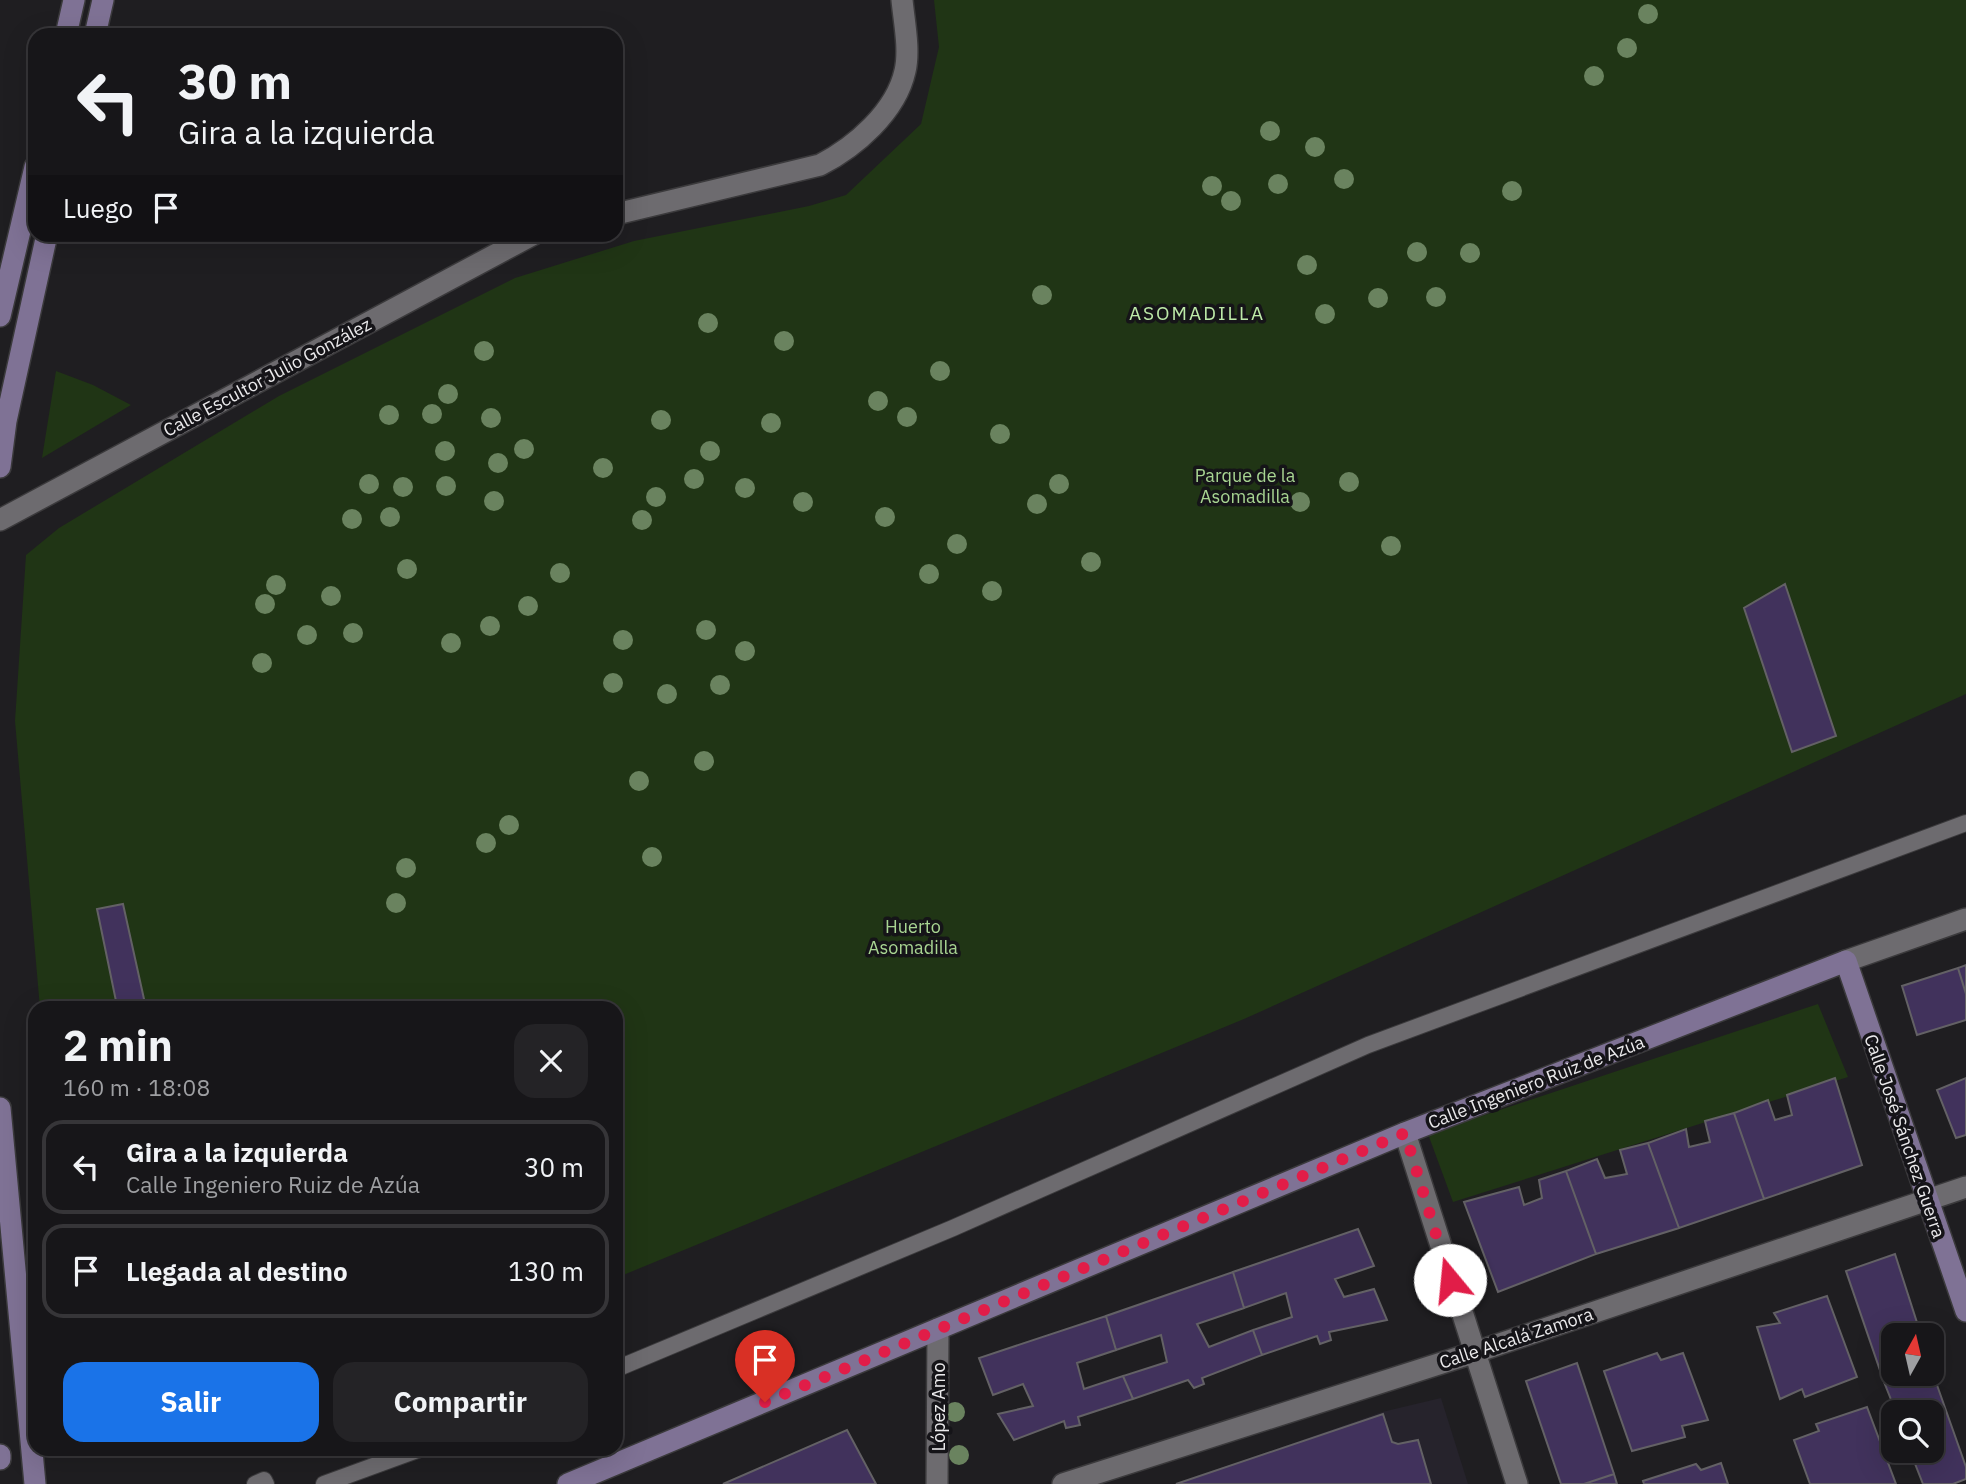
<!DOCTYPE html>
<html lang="es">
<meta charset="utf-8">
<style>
:root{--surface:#171619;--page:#242326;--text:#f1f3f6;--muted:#9e9fa2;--line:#363538;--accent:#1a73e8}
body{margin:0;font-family:"IBM Plex Sans",sans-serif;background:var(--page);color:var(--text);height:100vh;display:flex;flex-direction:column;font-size:26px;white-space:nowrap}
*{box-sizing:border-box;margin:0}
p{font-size:23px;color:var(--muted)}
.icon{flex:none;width:38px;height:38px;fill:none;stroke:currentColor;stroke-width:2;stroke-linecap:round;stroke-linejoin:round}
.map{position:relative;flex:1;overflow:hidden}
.panel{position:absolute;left:28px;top:1001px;width:595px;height:455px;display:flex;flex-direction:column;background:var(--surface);border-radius:21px;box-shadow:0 7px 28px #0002,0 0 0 2px var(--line)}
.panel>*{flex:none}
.banner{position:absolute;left:28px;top:28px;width:595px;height:214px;border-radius:21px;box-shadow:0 7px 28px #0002,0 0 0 2px var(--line);background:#171619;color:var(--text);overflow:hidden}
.needle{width:46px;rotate:8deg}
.controls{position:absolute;left:1881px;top:1323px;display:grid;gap:14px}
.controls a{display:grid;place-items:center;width:63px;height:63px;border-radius:14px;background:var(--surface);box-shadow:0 7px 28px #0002,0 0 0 2px var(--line);font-size:35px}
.pin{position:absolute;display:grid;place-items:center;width:60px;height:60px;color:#fff;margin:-72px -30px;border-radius:50% 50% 50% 0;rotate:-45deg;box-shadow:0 0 7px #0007}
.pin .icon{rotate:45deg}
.me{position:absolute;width:77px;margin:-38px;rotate:343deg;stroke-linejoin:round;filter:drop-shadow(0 0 5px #0008)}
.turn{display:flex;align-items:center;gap:24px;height:147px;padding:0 35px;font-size:32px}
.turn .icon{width:91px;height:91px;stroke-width:2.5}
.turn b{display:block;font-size:49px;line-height:60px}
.then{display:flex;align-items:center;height:66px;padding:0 35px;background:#0003;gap:14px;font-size:26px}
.round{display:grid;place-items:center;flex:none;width:74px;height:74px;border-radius:21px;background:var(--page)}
.headline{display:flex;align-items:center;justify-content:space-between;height:119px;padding:0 35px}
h1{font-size:42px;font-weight:700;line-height:52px}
.cta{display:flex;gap:14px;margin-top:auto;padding:14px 35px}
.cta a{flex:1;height:80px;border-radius:21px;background:var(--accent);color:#fff;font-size:28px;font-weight:700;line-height:80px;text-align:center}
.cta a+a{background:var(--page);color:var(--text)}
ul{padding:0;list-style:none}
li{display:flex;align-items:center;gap:21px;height:94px;margin:0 14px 10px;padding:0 21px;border:4px solid var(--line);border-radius:21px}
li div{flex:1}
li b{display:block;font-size:26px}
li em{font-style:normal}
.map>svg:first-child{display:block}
.built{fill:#26232c}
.green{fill:#203515}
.building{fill:#41325c;stroke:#636165;stroke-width:2}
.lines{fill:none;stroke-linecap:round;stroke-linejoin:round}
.lane-casing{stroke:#3b3a3c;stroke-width:18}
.street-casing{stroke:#3b3a3c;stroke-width:24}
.secondary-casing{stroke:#3b3a3c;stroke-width:24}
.lane{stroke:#6d6b6f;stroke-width:16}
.street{stroke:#6d6b6f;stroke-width:21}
.secondary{stroke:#7f7295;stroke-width:21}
.tree{fill:#6a835f}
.route{stroke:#e11d48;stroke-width:12;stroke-dasharray:0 21.6}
.labels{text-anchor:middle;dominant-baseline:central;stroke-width:7;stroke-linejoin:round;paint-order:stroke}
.street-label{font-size:18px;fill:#ebeaec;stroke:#151418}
.park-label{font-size:18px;fill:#a8d592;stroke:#151418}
.neighbourhood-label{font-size:19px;letter-spacing:2px;fill:#bdeaa8;stroke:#151418}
</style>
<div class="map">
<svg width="1966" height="1484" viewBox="0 0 1966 1484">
<rect width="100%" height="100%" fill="#1f1e21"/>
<!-- built -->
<path class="built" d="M1441 1398 1468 1484H1176L1382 1412Z"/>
<!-- green -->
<path class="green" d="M934 0H1966V694L1244 1019 616 1278V1008H40L15 721 26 555 59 528 279 396 515 278 634 241 809 206 846 195 921 124 939 47Z
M56 371 93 385 131 405 42 458Z
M1818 1004 1848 1077 1453 1202 1428 1134Z"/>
<!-- building -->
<path class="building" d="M1785 584 1836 736 1792 752 1744 608Z
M123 904 146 1008H85L116 1001 97 909Z
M1966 965V994L1958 968Z
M1958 968 1966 994V1020L1917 1035 1902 986Z
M1835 1078 1862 1165 1764 1199 1734 1113 1768 1100 1775 1120 1792 1115 1787 1095Z
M1966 1078V1135L1956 1138 1937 1090Z
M1734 1113 1764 1199 1679 1228 1648 1143 1686 1129 1689 1147 1710 1142 1705 1121Z
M1648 1143 1679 1228 1596 1254 1566 1171 1597 1159 1605 1178 1627 1174 1620 1150Z
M1566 1171 1596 1254 1498 1292 1464 1202 1519 1187 1524 1205 1542 1198 1539 1180Z
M1358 1229 1374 1266 1335 1279 1344 1297 1374 1289 1387 1320 1329 1332 1331 1340 1320 1344 1317 1336 1262 1355 1253 1330 1292 1317 1286 1293 1244 1308 1233 1272Z
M1895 1254 1921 1335H1894V1374H1912L1884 1382 1846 1271Z
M1233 1272 1244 1308 1197 1324 1209 1347 1253 1330 1262 1355 1202 1378 1204 1384 1194 1388 1188 1380 1133 1399 1123 1376 1167 1362 1161 1335 1116 1350 1106 1316Z
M1827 1296 1857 1377 1805 1397 1802 1389 1780 1399 1757 1327 1780 1323 1774 1313Z
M1106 1316 1116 1350 1077 1363 1084 1389 1123 1376 1133 1399 1078 1417 1080 1425 1066 1428 1064 1421 1014 1440 998 1414 1033 1406 1023 1384 993 1395 979 1358Z
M1657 1353 1661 1360 1683 1353 1708 1420 1682 1426 1685 1437 1632 1451 1604 1371Z
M1577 1363 1614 1474 1584 1484H1561L1526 1381Z
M1932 1371 1966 1467V1479L1953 1484H1923L1910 1451H1932V1412H1896L1884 1382 1912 1374H1932Z
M1867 1407 1896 1484H1810L1794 1440 1819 1431 1816 1424Z
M1383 1414 1392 1442 1398 1444 1418 1440 1431 1484H1176Z
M847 1430 876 1484H723Z
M1721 1463 1728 1484H1644L1643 1481 1696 1464 1701 1470Z
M1614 1474 1617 1484H1584Z"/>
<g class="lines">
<defs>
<path id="lane" d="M616 1369 953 1228 1368 1045 1966 823
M255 1484 264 1480 266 1484
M324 1484 420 1449"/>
<path id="street" d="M616 214 820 165C855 147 896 112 905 71 910 50 904 21 902 0
M0 520 534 234
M1846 961 1966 919
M1405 1133 1517 1484
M937 1484 938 1329
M1063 1484 1473 1353 1966 1187"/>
<path id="secondary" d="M66 35 74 0
M95 35 103 0
M0 316 35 167
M0 467 6 421 47 234
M0 1108 35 1484
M0 1455V1459
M568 1484 1405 1133 1846 961 1966 1311"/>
</defs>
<!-- lane casing -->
<use href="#lane" class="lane-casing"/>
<!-- street casing -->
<use href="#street" class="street-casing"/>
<!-- secondary casing -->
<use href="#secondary" class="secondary-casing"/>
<!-- lane -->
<use href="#lane" class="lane"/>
<!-- street -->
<use href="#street" class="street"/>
<!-- secondary -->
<use href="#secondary" class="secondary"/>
</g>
<!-- trees -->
<g class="tree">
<circle cx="1648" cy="14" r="10"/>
<circle cx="1627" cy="48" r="10"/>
<circle cx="1594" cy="76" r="10"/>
<circle cx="1270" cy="131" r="10"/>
<circle cx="1315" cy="147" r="10"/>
<circle cx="1344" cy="179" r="10"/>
<circle cx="1278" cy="184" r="10"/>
<circle cx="1212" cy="186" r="10"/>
<circle cx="1512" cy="191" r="10"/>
<circle cx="1231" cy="201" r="10"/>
<circle cx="1417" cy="252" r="10"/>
<circle cx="1470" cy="253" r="10"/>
<circle cx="1307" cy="265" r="10"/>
<circle cx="1042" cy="295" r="10"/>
<circle cx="1436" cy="297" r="10"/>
<circle cx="1378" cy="298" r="10"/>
<circle cx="1325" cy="314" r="10"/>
<circle cx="708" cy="323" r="10"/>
<circle cx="784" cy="341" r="10"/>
<circle cx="484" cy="351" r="10"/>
<circle cx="940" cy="371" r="10"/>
<circle cx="448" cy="394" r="10"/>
<circle cx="878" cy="401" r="10"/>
<circle cx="432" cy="414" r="10"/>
<circle cx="389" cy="415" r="10"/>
<circle cx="907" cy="417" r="10"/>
<circle cx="491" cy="418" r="10"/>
<circle cx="661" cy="420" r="10"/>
<circle cx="771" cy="423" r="10"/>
<circle cx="1000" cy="434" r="10"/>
<circle cx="524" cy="449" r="10"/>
<circle cx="445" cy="451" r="10"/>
<circle cx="710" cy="451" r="10"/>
<circle cx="498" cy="463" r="10"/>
<circle cx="603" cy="468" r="10"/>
<circle cx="694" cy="479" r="10"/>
<circle cx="1349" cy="482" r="10"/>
<circle cx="369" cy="484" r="10"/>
<circle cx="1059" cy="484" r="10"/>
<circle cx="446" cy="486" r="10"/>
<circle cx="403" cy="487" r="10"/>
<circle cx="745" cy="488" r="10"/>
<circle cx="656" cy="497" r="10"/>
<circle cx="494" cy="501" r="10"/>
<circle cx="803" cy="502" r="10"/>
<circle cx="1300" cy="502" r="10"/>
<circle cx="1037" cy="504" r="10"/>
<circle cx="390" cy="517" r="10"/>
<circle cx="885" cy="517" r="10"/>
<circle cx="352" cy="519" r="10"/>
<circle cx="642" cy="520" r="10"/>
<circle cx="957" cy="544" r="10"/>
<circle cx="1391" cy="546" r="10"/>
<circle cx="1091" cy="562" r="10"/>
<circle cx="407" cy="569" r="10"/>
<circle cx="560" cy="573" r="10"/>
<circle cx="929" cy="574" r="10"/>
<circle cx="276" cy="585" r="10"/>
<circle cx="992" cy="591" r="10"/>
<circle cx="331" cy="596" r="10"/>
<circle cx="265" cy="604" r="10"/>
<circle cx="528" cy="606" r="10"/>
<circle cx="490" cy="626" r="10"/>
<circle cx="706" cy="630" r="10"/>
<circle cx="353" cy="633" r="10"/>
<circle cx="307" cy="635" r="10"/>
<circle cx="623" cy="640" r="10"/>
<circle cx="451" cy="643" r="10"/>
<circle cx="745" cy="651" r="10"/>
<circle cx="262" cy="663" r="10"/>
<circle cx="613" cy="683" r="10"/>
<circle cx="720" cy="685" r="10"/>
<circle cx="667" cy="694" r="10"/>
<circle cx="704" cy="761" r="10"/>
<circle cx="639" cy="781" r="10"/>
<circle cx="509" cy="825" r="10"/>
<circle cx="486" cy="843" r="10"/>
<circle cx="652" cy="857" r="10"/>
<circle cx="406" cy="868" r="10"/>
<circle cx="396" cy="903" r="10"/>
<circle cx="955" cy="1412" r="10"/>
<circle cx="959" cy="1455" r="10"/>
</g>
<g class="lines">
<!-- route -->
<path class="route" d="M765 1402 1405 1133 1450 1280"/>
</g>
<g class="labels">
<!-- street labels -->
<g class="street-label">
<text transform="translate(267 377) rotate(-28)">Calle Escultor Julio González</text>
<text transform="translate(1536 1082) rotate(-21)">Calle Ingeniero Ruiz de Azúa</text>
<text transform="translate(1905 1136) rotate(71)">Calle José Sánchez Guerra</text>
<text transform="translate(1516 1338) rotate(-18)">Calle Alcalá Zamora</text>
<text transform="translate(938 1407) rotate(-90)">López Amo</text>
</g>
<!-- park labels -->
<g class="park-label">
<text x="1245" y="475">Parque de la<tspan x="1245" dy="21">Asomadilla</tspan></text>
<text x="913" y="926">Huerto<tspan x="913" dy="21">Asomadilla</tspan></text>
</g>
<!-- neighbourhood labels -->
<g class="neighbourhood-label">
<text x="1197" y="313">ASOMADILLA</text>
</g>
</g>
</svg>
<div class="controls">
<a><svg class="needle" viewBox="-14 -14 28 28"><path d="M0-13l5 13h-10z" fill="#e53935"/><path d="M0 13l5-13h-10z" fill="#9e9fa2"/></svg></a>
<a><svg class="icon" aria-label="search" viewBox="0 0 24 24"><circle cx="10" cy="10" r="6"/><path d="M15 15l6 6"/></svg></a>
</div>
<div class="pin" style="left:765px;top:1402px;background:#d93025"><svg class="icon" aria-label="arrive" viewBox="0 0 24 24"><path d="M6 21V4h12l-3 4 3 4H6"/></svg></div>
<svg class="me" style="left:1450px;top:1280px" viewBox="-20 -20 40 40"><circle r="19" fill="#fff"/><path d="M0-13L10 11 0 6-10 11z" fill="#e11d48"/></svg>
<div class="banner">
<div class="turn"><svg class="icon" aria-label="left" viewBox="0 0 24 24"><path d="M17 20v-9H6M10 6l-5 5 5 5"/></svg><div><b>30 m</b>Gira a la izquierda</div></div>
<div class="then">Luego<svg class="icon" aria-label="arrive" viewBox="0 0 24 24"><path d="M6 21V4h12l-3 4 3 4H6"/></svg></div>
</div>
<section class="panel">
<div class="headline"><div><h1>2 min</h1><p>160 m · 18:08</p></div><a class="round"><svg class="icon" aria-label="close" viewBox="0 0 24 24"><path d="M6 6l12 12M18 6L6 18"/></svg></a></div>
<ul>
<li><svg class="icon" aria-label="left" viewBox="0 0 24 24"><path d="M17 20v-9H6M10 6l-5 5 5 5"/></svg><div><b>Gira a la izquierda</b><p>Calle Ingeniero Ruiz de Azúa</p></div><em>30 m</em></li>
<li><svg class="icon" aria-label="arrive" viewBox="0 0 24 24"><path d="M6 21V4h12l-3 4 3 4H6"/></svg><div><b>Llegada al destino</b></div><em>130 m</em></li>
</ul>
<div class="cta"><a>Salir</a><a>Compartir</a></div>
</section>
</div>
